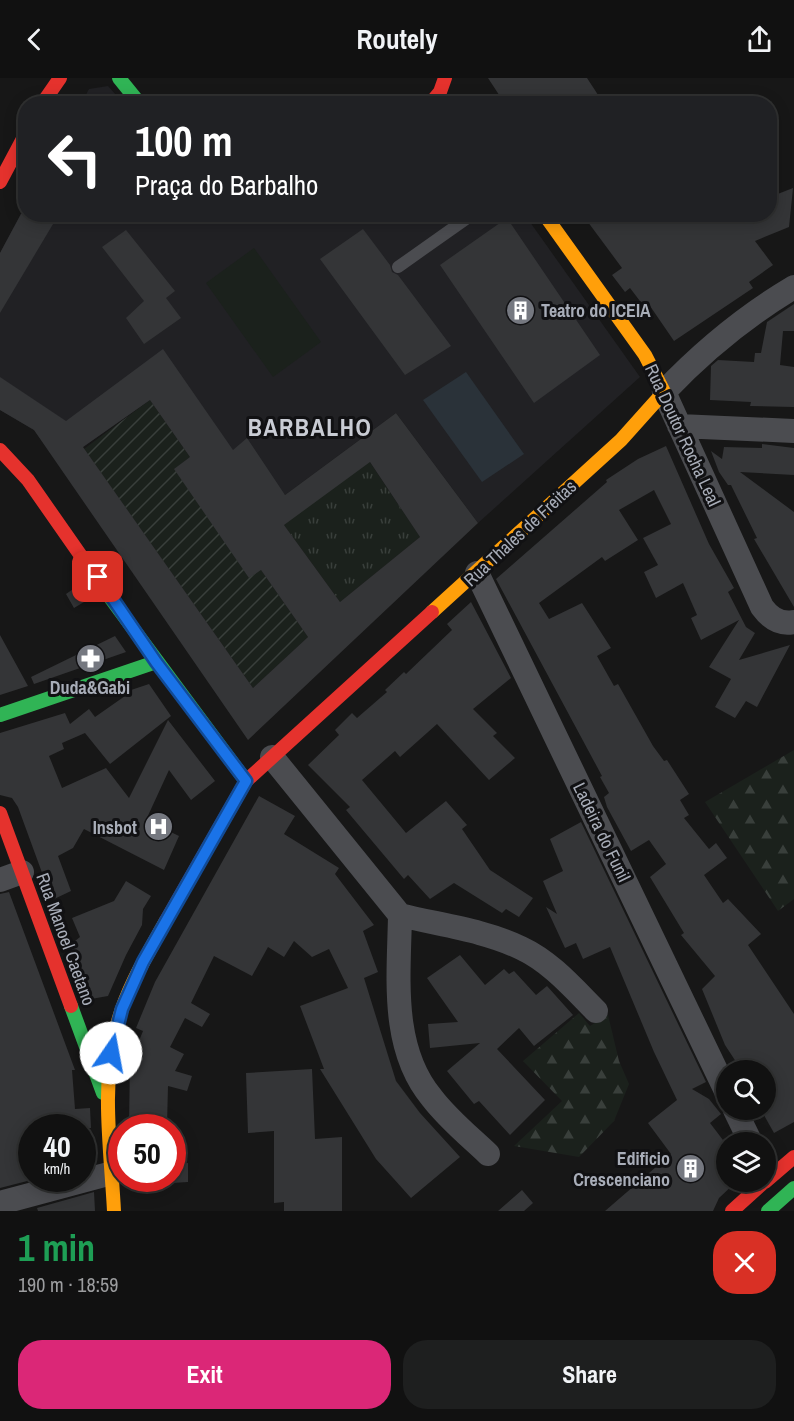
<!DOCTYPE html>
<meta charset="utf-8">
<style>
:root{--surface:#111;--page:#1e1f1f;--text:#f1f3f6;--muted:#9c9d9f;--line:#303131;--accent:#db2777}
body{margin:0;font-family:"Archivo Narrow",sans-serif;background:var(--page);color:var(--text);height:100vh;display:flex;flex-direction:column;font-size:22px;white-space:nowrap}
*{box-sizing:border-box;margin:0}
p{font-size:20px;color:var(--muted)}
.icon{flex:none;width:33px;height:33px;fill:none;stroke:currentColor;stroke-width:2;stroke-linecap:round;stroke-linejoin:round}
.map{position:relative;height:1133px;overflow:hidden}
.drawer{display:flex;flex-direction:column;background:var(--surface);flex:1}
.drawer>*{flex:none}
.hud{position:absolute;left:18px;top:18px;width:759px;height:126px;border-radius:24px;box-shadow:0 3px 15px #0003,0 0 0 2px var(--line);background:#202124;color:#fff;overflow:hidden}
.controls{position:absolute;left:716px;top:982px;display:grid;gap:12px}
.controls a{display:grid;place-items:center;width:60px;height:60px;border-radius:50%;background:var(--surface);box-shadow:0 3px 15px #0003,0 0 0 2px var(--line);font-size:30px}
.speed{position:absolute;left:18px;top:1036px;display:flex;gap:12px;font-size:30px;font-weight:700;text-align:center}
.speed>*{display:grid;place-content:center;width:78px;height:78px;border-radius:50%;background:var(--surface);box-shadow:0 3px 15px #0003,0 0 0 2px var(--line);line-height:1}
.speed small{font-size:15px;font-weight:400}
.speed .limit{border:9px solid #d22;background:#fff;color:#111}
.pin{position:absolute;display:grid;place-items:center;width:51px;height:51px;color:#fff;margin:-26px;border-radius:12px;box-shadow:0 3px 9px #0006}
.me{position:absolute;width:66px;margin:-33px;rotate:12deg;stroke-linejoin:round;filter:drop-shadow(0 0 4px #0008)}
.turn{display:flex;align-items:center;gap:21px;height:126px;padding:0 18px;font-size:27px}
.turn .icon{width:78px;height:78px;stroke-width:2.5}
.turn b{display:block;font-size:42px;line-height:51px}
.round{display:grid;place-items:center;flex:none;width:63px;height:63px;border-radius:24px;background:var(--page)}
.overview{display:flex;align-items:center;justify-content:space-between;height:102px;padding:0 18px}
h1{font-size:36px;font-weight:700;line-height:45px;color:#1e9e55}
.action{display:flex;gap:12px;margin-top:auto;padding:12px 18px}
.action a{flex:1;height:69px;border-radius:24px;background:var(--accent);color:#fff;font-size:24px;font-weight:700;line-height:69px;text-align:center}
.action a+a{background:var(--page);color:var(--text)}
header{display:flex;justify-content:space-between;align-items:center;height:78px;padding:0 18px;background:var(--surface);font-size:27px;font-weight:700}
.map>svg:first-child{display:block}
.built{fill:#212124}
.grass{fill:#1b211c}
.forest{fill:url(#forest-firs)}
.park{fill:url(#park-tufts)}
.garden{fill:url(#garden-furrows)}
.water{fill:#2a3239}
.building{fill:#343537;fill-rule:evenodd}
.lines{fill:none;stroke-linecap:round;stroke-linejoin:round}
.lane{stroke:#4b4c50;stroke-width:12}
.street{stroke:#4b4c50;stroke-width:24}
.fast{stroke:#30b455;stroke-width:14}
.slow{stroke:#ff9f0a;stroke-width:14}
.jam{stroke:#e5322d;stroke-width:14}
.route-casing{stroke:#114b97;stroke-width:15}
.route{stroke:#1a73e8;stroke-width:10}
.labels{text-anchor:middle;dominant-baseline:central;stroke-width:6;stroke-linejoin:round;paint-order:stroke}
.poi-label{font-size:18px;font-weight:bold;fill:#a8adb8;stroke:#111113;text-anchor:end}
.street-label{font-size:18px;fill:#a8adb8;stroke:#111113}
.district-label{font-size:24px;font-weight:bold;letter-spacing:1.5px;fill:#c9ccd4;stroke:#111113}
</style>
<header><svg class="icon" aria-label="back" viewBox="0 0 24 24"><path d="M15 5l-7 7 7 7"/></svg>Routely<svg class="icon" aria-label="share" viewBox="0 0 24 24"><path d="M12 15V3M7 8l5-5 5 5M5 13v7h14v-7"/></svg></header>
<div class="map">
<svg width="794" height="1133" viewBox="0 0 794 1133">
<defs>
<pattern id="forest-firs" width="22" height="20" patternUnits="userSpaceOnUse" patternTransform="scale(1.5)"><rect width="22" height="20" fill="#1b211c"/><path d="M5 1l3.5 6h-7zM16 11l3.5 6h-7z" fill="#393f3b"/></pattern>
<pattern id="park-tufts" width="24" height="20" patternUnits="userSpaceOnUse" patternTransform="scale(1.5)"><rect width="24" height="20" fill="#1b211c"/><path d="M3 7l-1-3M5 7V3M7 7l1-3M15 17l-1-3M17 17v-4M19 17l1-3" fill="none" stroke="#393f3b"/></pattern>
<pattern id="garden-furrows" width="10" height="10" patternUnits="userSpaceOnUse" patternTransform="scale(1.5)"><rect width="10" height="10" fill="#1b211c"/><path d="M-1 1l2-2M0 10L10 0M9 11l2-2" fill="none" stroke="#393f3b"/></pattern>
</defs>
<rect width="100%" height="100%" fill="#171717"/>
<!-- built -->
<path class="built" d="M108 8 124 26H81L89 11Z
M25 128 26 136 525 137 640 299 478 445 396 335 285 417 233 372 190 379 150 322 59 386 34 352 0 332V175Z"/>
<!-- grass -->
<path class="grass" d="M254 170 321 264 273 299 206 205Z"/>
<!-- forest -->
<path class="forest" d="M794 672V821L778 833 705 724Z
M579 935 590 948 608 937 619 983 629 1006 614 1043 579 1079 514 1068 562 1023 523 983Z"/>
<!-- park -->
<path class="park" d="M357 365 420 459 340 524 284 447Z"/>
<!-- garden -->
<path class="garden" d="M150 322 190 379 175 391 249 499 261 492 308 559 253 610 84 371Z"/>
<!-- water -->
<path class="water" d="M466 294 524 376 482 404 423 322Z"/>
<!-- building -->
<path class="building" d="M488 0H587L604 26H505Z
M793 110 789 149 755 163 773 187 749 204 753 210 674 263 650 228 646 231 630 210 625 214 612 197 622 190 582 136H770V119Z
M21 136H59L0 235V175Z
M507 140 600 277 534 325 440 187Z
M363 151 390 187 392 194 398 197 451 268 405 297 320 181Z
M126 152 175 213 166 220 181 240 144 266 126 240 144 223 102 169Z
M794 226V253H783L780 287 794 289V329L750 328 751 324 710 322 711 288 718 282 754 284 755 275H761L767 244Z
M163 271 233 372 247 360 285 417 396 335 478 445 248 662 34 352 0 332V299L66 343ZM150 322 190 379 174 391 249 500 261 492 308 559 253 610 83 369ZM370 384 420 459 340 524 284 447Z
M762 366 794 370V397L740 394 794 434V529L754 461 757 460 731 407H728L719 394 711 373 722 381 724 369 762 370Z
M666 368 709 466 734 510 728 514 746 549 755 555 739 582 790 567 757 629 746 623 735 640 715 629 731 601 709 589 739 542 701 562 691 540 697 537 683 505 656 520 644 494 658 487 643 460 671 446 654 412 619 432 638 462 605 483 602 479 539 525 549 541 582 525 611 570 597 578 614 608 618 606 653 668 664 683 667 682 689 716 680 722 689 737 684 740 709 771 716 765 727 780 704 797 723 825 728 821 761 856 748 867 794 936V1044L774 1055 765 1039V993H742L725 967 702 911 715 898 681 857 684 855 650 799 666 786 649 762 631 773 607 729 604 719 609 715 600 699 602 698 496 501 607 404 606 402 638 381Z
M79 507 89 521 74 530 66 516Z
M471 524 511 600 473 631 497 655 493 658 515 680 489 702 437 646 400 679 395 673 362 702 406 755 446 723 467 747 462 751 490 792 533 820 519 839 506 831 502 835 454 805 430 821 408 797 404 801 346 732 350 729 308 687 339 657 335 652 352 635 357 640 387 614 385 612 404 594 406 596 452 552 447 546Z
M0 557 28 608 0 617Z
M115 558 126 574 34 606 31 599Z
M149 606 171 638 110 686 85 655 62 665 64 671 49 678 62 710 106 690 129 720 168 642 215 703 191 722 169 692 146 742 179 758 164 792 84 751 73 770 58 778 71 813 52 822 18 729 12 720 0 717V655L65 635 70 646 89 631 95 639 125 618 122 615Z
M259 718 295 738 284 756 339 790 335 796 374 847 363 853 378 894 364 900 396 1003 420 1035 460 1079 411 1120 376 1081 320 991H324L300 928 348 910 329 871 312 879 294 863 284 879 268 869 252 898 214 878 191 925 210 936 202 949 185 940 170 969 184 976 175 993 192 998 187 1013 168 1008 167 1047 129 1050 130 979 132 980 143 953 136 950 155 904Z
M581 744 706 1004 692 1011 709 1021 721 1036 710 1045 726 1066V1104H736L719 1120 713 1133H605L671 1076 648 1045 677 1022 654 974 610 869 583 881 576 865 565 870 546 829 557 836 543 803 563 793 550 761Z
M126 803 151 818 143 831 142 847 126 877 108 918 91 921 70 867 80 859 72 840 114 823Z
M9 814 75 992H72L75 1031 90 1030 91 1050H32V1101H35L0 1110V816Z
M460 877 485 907 504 891 509 896 514 893 536 917 547 908 573 937 534 968 519 950 497 971 545 1022 510 1057 479 1023 474 1026 447 993 480 965 430 970 428 946 458 944 427 900Z
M312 991 315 1061 342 1059V1133H284V1124L274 1125V1053L248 1055 246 995Z
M188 1085V1104L172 1105V1086Z
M522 1112 533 1125 524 1133H498Z
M94 1114 95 1133H38L37 1130Z"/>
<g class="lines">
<!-- lane -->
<path class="lane" d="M398 189 473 136"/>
<!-- street -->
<path class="street" d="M794 209C747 237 702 274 664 314L762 529C770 540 780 547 794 544
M679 348 794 353
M477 495 726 1013
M272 679 400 837
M0 802 22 794
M400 837C399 898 390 970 432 1020 448 1041 469 1058 488 1076
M400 837C439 847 484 852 521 870 551 884 573 910 596 933
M735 1032 751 1065
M0 1125 112 1095"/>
<!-- fast -->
<path class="fast" d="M119 0 140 26
M109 518 246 703
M0 637 156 584
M71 928 103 1015
M768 1133 794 1110"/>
<!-- slow -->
<path class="slow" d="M432 534 621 362 664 314 645 277 544 136
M114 1133C111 1074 101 1008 116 951 125 913 147 877 166 843"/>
<!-- jam -->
<path class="jam" d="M42 26 60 0
M430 26 440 14 445 0
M0 104 26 55
M0 372 28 402 109 518
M0 735 71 928
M166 843 246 703 432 534
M765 1104 794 1079
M732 1133 764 1104"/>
</g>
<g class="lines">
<defs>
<path id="route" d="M98 499 156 584 246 703 143 884 122 931 111 975"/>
</defs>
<!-- route casing -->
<use href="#route" class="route-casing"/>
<!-- route -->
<use href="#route" class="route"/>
</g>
<!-- icons -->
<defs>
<symbol id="building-disc" viewBox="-11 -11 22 22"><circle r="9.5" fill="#757880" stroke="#111113"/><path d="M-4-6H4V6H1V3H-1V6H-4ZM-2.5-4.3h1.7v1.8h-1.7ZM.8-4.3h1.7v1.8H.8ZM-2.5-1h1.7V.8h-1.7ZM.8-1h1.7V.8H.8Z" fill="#fff"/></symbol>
<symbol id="pharmacy-disc" viewBox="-11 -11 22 22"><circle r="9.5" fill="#757880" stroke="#111113"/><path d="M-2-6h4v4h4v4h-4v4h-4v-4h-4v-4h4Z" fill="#fff"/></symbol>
<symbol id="hospital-disc" viewBox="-11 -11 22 22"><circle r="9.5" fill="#757880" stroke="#111113"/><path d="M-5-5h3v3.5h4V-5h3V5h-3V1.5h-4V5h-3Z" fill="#fff"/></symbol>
</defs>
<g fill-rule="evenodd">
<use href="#building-disc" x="504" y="216" width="33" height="33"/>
<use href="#pharmacy-disc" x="74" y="564" width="33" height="33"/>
<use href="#hospital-disc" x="142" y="732" width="33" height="33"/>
<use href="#building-disc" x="674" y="1074" width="33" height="33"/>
</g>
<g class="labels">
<!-- poi labels -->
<g class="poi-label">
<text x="541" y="232" text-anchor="start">Teatro do ICEIA</text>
<text x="90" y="609" text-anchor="middle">Duda&amp;Gabi</text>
<text x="137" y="749">Insbot</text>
<text x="670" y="1080">Edificio<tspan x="670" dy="21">Crescenciano</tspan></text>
</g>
<!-- street labels -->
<g class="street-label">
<text transform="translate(683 357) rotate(65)">Rua Doutor Rocha Leal</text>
<text transform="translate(520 455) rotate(-43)">Rua Thales de Freitas</text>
<text transform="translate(602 754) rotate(64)">Ladeira do Funil</text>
<text transform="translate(66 861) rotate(70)">Rua Manoel Caetano</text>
</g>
<!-- district labels -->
<g class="district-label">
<text x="310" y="349">BARBALHO</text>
</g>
</g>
</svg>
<div class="controls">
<a><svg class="icon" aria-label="search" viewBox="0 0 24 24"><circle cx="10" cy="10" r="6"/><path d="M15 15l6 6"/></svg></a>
<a><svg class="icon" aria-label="layers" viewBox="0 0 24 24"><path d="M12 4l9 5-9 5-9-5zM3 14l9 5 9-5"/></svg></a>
</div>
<div class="speed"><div>40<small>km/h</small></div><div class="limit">50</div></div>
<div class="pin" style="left:98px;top:499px;background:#d93025"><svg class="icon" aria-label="arrive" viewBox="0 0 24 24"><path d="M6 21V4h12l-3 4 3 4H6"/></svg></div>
<svg class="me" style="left:111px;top:975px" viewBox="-20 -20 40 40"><circle r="19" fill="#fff"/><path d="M0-13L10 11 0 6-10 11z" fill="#1a73e8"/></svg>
<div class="hud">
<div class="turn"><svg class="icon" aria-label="left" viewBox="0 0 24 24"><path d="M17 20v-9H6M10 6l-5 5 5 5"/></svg><div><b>100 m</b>Praça do Barbalho</div></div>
</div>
</div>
<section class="drawer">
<div class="overview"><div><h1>1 min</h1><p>190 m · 18:59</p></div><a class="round" style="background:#d93025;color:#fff"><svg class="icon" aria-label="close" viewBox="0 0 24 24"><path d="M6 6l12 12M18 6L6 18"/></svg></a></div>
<div class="action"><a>Exit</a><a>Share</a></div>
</section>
